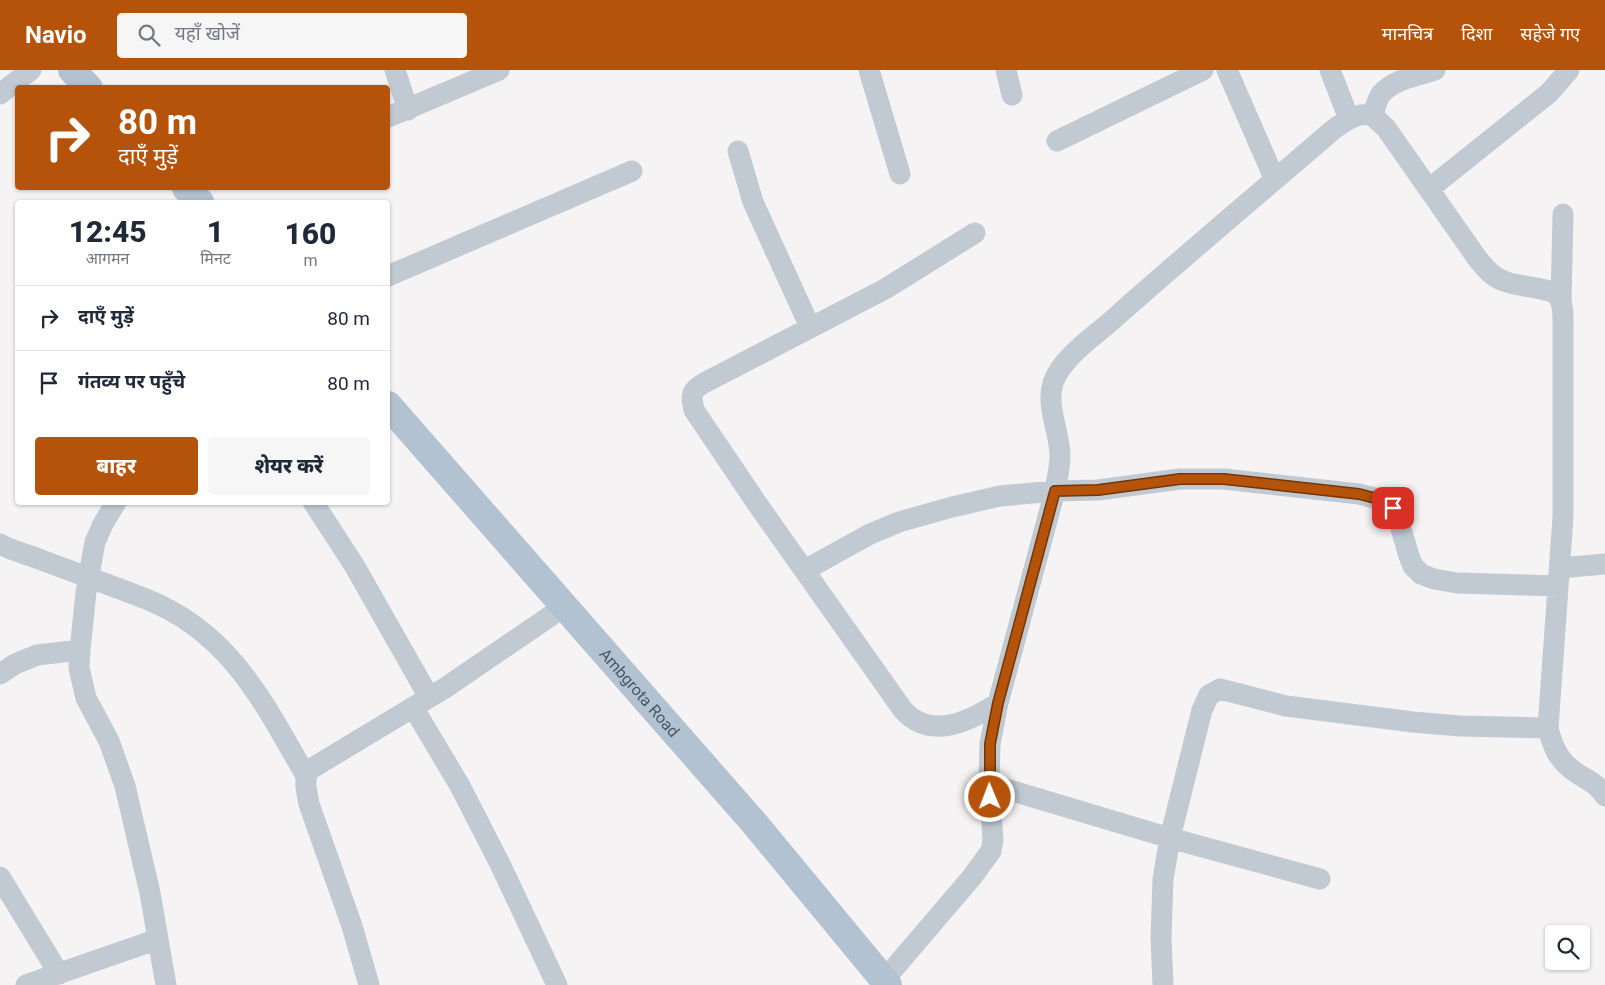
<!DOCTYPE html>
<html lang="hi">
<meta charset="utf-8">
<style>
:root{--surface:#fff;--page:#f6f6f7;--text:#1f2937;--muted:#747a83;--line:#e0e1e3;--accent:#b45309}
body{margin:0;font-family:Roboto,"Noto Sans Devanagari",sans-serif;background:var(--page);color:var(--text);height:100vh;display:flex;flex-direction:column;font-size:19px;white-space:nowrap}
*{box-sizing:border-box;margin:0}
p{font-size:16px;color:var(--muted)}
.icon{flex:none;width:28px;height:28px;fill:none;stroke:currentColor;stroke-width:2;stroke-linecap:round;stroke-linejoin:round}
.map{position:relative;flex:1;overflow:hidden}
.sheet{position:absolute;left:15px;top:130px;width:375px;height:305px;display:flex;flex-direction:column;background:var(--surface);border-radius:5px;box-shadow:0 1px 4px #0004}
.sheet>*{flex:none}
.top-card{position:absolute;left:15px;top:15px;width:375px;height:105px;border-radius:5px;box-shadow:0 1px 4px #0004;background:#b45309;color:#fff;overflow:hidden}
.controls{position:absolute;left:1545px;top:855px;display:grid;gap:10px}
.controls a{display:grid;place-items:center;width:45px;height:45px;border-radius:5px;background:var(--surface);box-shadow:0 1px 4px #0004;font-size:25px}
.pin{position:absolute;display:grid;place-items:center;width:42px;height:42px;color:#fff;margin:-21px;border-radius:10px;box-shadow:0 2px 8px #0006}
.me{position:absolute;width:55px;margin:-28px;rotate:359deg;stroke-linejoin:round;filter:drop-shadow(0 0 4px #0008)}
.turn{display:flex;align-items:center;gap:18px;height:105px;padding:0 20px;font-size:22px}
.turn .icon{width:65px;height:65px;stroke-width:2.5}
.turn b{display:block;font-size:35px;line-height:42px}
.eta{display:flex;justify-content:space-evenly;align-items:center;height:85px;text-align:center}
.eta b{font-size:30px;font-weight:800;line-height:35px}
.cta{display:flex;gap:10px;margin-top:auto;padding:10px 20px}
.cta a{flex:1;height:58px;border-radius:5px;background:var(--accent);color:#fff;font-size:20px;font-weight:800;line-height:58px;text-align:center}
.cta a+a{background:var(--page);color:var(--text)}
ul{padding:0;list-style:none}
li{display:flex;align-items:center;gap:15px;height:65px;padding:0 20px;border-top:1px solid var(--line)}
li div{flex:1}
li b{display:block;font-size:19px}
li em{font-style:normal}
header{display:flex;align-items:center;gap:30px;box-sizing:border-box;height:70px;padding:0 25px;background:var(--accent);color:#fff}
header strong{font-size:24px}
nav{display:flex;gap:28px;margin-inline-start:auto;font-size:18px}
.search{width:350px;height:45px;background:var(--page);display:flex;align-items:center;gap:12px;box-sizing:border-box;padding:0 18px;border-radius:5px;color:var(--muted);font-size:19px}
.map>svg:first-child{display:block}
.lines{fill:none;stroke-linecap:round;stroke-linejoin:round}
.minor{stroke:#c1cad2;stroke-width:21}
.primary{stroke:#b3c2d1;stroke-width:28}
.route-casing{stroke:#753606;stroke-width:12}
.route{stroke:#b45309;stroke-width:9}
.labels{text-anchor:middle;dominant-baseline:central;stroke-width:4;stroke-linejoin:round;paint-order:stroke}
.street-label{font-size:16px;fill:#4a5661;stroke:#fff}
</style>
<header>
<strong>Navio</strong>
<div class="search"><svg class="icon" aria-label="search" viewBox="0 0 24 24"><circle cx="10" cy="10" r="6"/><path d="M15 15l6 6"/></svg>यहाँ खोजें</div>
<nav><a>मानचित्र</a><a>दिशा</a><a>सहेजे गए</a></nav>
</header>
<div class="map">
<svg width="1605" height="915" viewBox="0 0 1605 915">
<rect width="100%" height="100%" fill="#f5f3f3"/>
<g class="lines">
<!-- minor -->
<path class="minor" d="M395 0 408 40
M869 0 900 104
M1006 0 1012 25
M1227 0 1275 110
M1330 0 1349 49
M0 24 31 0
M1373 46C1375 39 1377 29 1381 24 1394 9 1417 6 1435 0
M388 47 499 0
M1057 71 1203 0
M738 81 753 132 810 257
M1429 119 1549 23 1569 0
M975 163 885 219 704 313C690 321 691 325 694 340L758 435 903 640C931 671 970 651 998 633
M388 206 632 101
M1561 232 1563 144
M116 432 103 454 95 472 86 522 80 580 79 598 86 628 109 671 125 716 150 823 166 915
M313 432 354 495 429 627
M0 474C12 481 27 484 39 489 75 503 111 515 146 529 230 562 264 633 306 706
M1560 498 1605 494
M805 500 870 464 899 452 952 437 1000 426 1055 421 1098 420 1180 409H1224L1359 424 1386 431 1393 438 1399 452 1409 486 1413 496 1421 504 1434 509 1457 513 1558 516
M0 604 15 594 37 585 80 580
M413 637 460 716 500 794 557 915
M989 714 1170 768 1320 809
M0 807 59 904
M884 910 972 807 991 781 993 770 989 714 990 674 998 633 1052 432C1056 416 1060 400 1060 384 1059 360 1046 336 1053 313 1062 286 1098 264 1118 245 1189 182 1262 121 1334 59 1344 52 1361 39 1374 47 1378 50 1382 55 1386 58L1477 188C1485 198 1492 207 1504 211 1517 217 1548 217 1557 225 1564 233 1563 246 1563 256V447L1548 658C1552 674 1557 688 1571 699 1582 708 1597 712 1605 726
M26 915 158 869
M369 915 352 856 309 734C307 722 303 711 309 700L445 618 565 536
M1163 915 1161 868 1163 809 1170 768 1202 640 1209 625 1220 619 1286 636 1413 652 1460 656 1548 658"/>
<!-- primary -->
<g class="primary">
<path d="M72 0 89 18"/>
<path d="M186 118 200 132"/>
<path id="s1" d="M388 335 755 754 888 915"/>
</g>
</g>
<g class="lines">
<defs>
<path id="route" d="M990 727V674L998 633 1055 421 1098 420 1180 409H1224L1359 424 1386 431 1393 438"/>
</defs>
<!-- route casing -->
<use href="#route" class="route-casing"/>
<!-- route -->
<use href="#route" class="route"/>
</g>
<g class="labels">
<!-- street labels -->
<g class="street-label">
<text stroke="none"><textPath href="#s1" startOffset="382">Ambgrota Road</textPath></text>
</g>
</g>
</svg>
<div class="controls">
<a><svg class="icon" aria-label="search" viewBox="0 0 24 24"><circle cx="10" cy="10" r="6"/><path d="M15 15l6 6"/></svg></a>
</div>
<div class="pin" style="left:1393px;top:438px;background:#d93025"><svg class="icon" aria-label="arrive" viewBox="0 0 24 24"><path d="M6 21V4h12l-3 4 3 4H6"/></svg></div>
<svg class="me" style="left:990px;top:727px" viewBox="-20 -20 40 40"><circle r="17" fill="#b45309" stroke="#fff" stroke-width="3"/><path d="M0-11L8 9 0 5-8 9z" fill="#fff"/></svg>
<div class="top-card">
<div class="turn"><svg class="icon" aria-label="right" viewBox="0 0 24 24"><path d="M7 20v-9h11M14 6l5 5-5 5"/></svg><div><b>80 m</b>दाएँ मुड़ें</div></div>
</div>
<section class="sheet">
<div class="eta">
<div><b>12:45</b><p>आगमन</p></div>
<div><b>1</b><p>मिनट</p></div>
<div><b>160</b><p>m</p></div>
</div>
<ul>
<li><svg class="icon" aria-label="right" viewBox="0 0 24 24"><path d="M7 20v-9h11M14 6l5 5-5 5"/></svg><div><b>दाएँ मुड़ें</b></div><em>80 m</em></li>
<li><svg class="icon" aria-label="arrive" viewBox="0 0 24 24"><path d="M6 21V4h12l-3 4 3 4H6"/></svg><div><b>गंतव्य पर पहुँचे</b></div><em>80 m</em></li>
</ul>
<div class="cta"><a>बाहर</a><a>शेयर करें</a></div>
</section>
</div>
